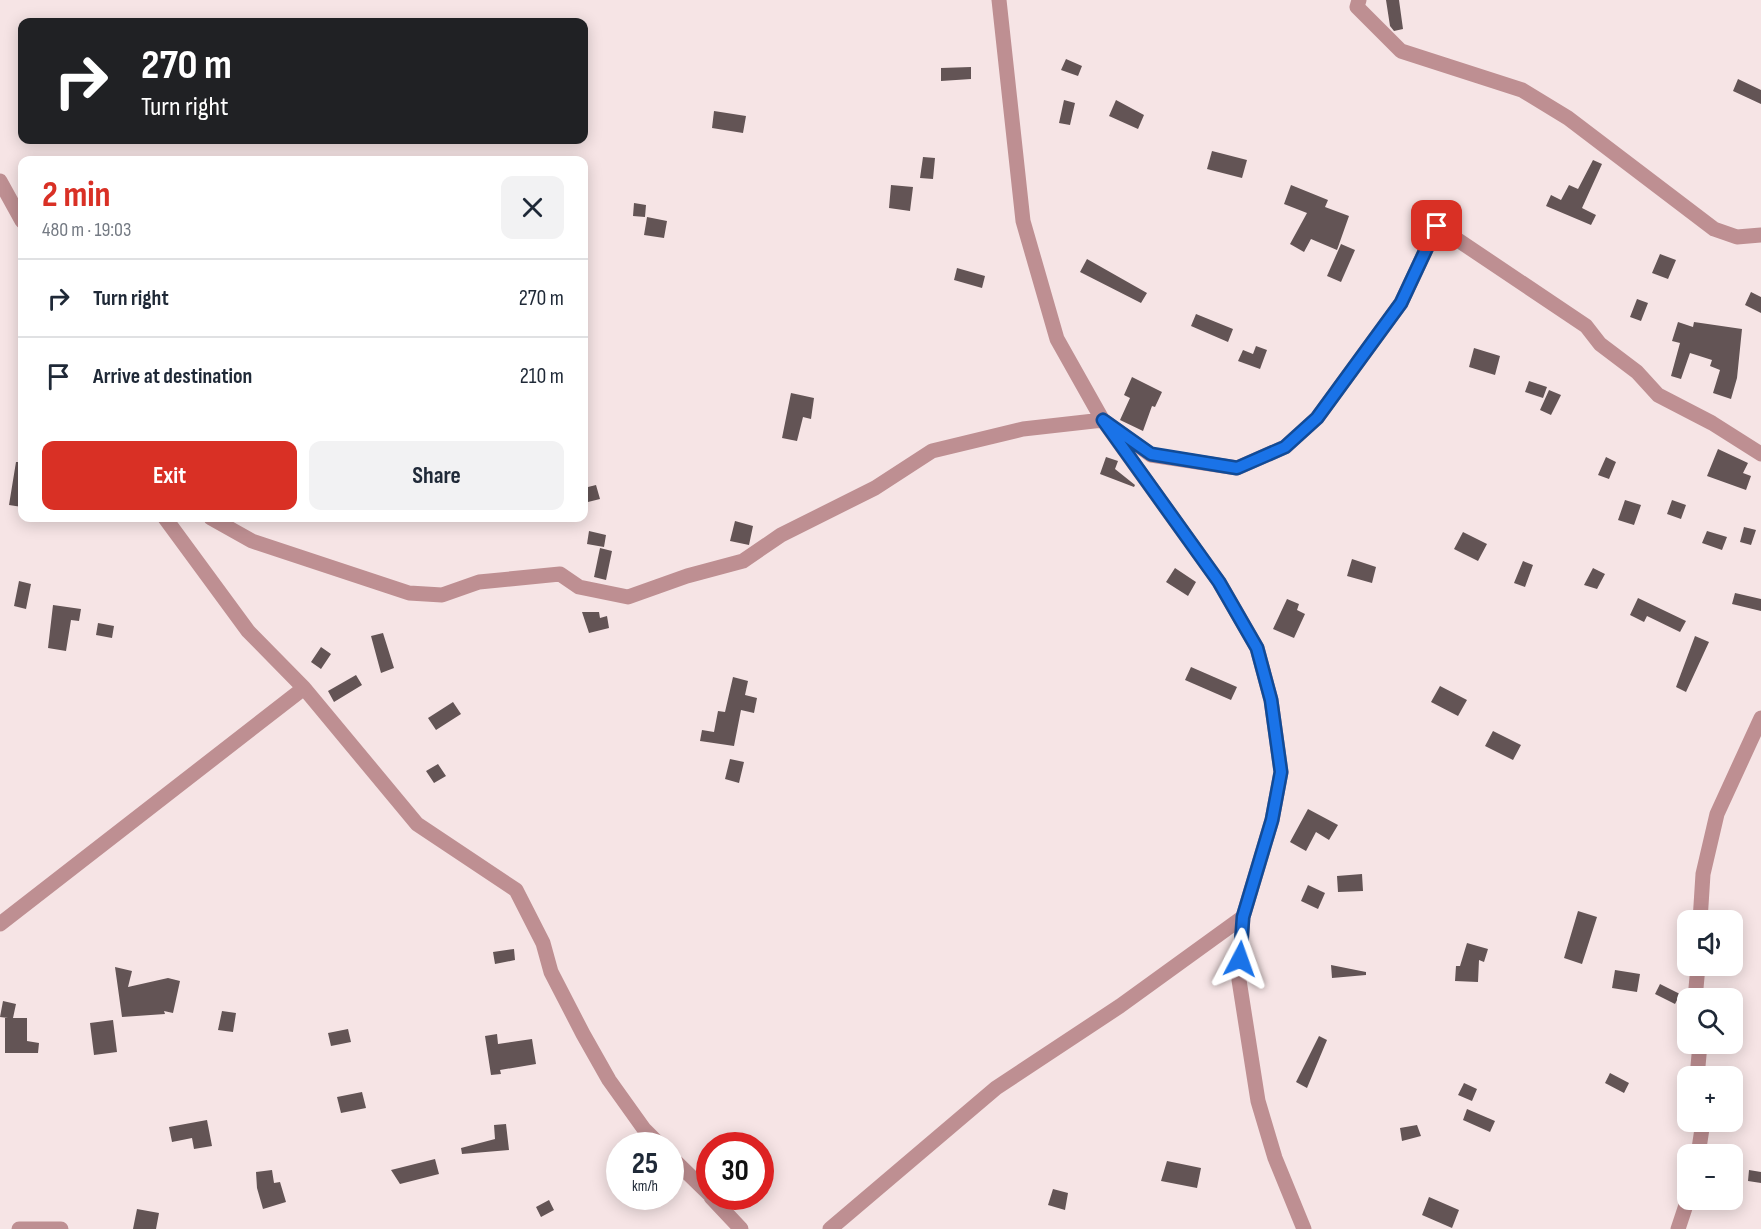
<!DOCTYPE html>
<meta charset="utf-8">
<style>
:root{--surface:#fff;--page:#f2f2f3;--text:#1f2937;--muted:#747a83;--line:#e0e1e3;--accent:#d93025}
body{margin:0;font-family:"Sofia Sans Condensed",sans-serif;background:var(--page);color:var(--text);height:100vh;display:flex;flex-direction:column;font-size:22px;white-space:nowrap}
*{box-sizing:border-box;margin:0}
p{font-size:20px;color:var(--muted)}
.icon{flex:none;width:33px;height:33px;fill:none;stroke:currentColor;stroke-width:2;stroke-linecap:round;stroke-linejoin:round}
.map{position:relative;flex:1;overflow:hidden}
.panel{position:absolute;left:18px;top:156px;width:570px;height:366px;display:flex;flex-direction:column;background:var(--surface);border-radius:12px;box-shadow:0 3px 15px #0003}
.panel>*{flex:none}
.guide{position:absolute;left:18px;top:18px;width:570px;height:126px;border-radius:12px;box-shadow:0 3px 15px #0003;background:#202124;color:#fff;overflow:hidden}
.fabs{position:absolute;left:1677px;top:910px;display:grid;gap:12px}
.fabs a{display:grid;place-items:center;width:66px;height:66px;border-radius:12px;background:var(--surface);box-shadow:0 3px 15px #0003;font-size:30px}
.speed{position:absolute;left:606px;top:1132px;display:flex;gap:12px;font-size:30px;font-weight:700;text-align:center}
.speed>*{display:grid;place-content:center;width:78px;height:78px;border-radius:50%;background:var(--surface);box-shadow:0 3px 15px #0003;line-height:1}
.speed small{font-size:15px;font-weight:400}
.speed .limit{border:9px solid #d22;background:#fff;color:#111}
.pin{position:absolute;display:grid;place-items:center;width:51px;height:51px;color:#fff;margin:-26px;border-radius:12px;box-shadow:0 3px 9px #0006}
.me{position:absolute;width:66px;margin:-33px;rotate:4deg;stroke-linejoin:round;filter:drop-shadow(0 0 4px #0008)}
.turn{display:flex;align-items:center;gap:21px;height:126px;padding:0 24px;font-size:27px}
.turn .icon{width:78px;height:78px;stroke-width:2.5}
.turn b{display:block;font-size:42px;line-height:51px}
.round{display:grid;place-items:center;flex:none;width:63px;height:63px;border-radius:12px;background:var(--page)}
.summary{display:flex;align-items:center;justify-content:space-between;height:102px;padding:0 24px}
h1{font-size:36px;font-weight:700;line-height:45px;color:var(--accent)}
.action{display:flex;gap:12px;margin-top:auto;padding:12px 24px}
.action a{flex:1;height:69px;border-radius:12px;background:var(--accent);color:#fff;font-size:24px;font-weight:700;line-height:69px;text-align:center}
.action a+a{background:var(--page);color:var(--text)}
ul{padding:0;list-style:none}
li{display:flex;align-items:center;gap:18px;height:78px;padding:0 24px;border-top:2px solid var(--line)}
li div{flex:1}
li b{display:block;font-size:22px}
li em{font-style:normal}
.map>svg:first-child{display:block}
.building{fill:#635455}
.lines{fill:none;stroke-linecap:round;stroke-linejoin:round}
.minor{stroke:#be8f92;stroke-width:15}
.route-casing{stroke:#114b97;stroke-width:15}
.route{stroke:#1a73e8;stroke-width:10}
</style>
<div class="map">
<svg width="1761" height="1229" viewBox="0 0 1761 1229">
<rect width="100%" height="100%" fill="#f6e4e5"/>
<!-- building -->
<path class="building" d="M1386 0H1399L1403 29 1394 31 1390 26Z
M1066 59 1082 66 1078 76 1061 70Z
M971 67V79L941 81V68Z
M1738 79 1761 90V104L1733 91Z
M1064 100 1075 103 1070 125 1059 123Z
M1116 100 1144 115 1138 129 1109 116Z
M714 111 746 116 743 133 712 128Z
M1212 151 1247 160 1242 178 1207 169Z
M923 157 935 158 933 179 920 178Z
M1593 160 1602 164 1582 208 1596 215 1591 225 1546 206 1551 195 1561 200 1569 185 1578 189Z
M891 185 913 187 910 211 889 208Z
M1291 185 1328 200 1325 207 1349 216 1337 250 1311 239 1304 252 1290 244 1307 213 1284 204Z
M634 203 646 205 645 217 633 216Z
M647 217 667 221 664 238 644 235Z
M1341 244 1355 250 1341 282 1327 276Z
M1660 254 1676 260 1668 279 1652 273Z
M1087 259 1147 293 1141 303 1080 272Z
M957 268 985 276 982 288 954 280Z
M1751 292 1761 297V313L1745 305Z
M1637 299 1648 303 1641 321 1630 317Z
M1196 314 1233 329 1228 342 1191 326Z
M1678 322 1693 327 1694 322 1742 329 1737 378 1731 399 1713 393 1720 370 1710 366 1712 360 1690 353 1681 379 1671 376 1680 343 1672 341Z
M1256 346 1267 350 1260 369 1238 361 1243 350 1253 354Z
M1474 348 1500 356 1495 375 1469 367Z
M1132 377 1162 392 1155 407 1152 406 1143 431 1120 420 1130 398 1124 395Z
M1529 381 1547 387 1543 398 1525 392Z
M1549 390 1561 395 1551 415 1540 410Z
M791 393 814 398 811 419 803 417 797 441 782 438Z
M1718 449 1748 463 1743 473 1751 476 1746 490 1707 476Z
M1106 457 1118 461 1115 469 1135 485 1134 487 1100 474Z
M1606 457 1616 462 1609 479 1598 475Z
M16 462H22V507L9 505Z
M596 485 600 499 584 503V488Z
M1625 500 1641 505 1634 525 1618 520Z
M1672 500 1686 505 1681 519 1667 514Z
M735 521 753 526 749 545 730 541Z
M1744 527 1756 530 1751 545 1740 542Z
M589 531 606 535 604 547 587 544Z
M1707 531 1727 537 1722 550 1702 543Z
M1463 532 1487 544 1478 561 1454 549Z
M600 548 612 551 606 580 594 577Z
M1352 559 1376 567 1372 583 1347 576Z
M1523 561 1533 565 1525 587 1514 583Z
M1175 568 1196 582 1188 596 1166 582Z
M1593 568 1605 574 1597 589 1584 585Z
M19 581 31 584 26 609 14 606Z
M1735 593 1761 599V611L1732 604Z
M1638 598 1686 621 1680 632 1647 616 1644 622 1630 615Z
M1287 599 1299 604 1297 610 1305 614 1294 638 1273 629Z
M53 605 81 609 79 621 71 620 66 651 48 648Z
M582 612H599L600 618 607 616 609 628 589 633Z
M98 623 114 626 112 638 96 635Z
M383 633 394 668 381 673 371 636Z
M1695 636 1709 642 1686 692 1676 687Z
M321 647 331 654 321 669 311 662Z
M1191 667 1237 687 1231 700 1185 680Z
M356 675 362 685 334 702 328 691Z
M733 677 748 681 745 695 757 698 754 713 741 710 734 746 700 741 702 730 714 732 718 711 725 712Z
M1440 686 1467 700 1458 716 1431 702Z
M453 702 461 714 436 730 428 718Z
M1493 731 1521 745 1513 760 1485 746Z
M730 759 744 762 739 783 725 779Z
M438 764 446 776 434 783 426 771Z
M1308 809 1338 825 1329 840 1316 832 1306 851 1290 842Z
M1362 874 1363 891 1338 892 1337 876Z
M1308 885 1325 893 1318 909 1301 901Z
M1578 911 1597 917 1582 964 1564 958Z
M1467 943 1488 949 1484 962 1479 960 1478 982 1455 981 1456 966H1460Z
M514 949 515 960 495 964 493 952Z
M1331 965 1366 972V975L1332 978Z
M115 967 132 971 128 987 168 978 180 981 173 1013 164 1011 165 1014 122 1017Z
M1615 970 1640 974 1637 992 1612 988Z
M1660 984 1680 994 1675 1004 1655 994Z
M3 1001 16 1004 13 1018H27V1041L39 1043 38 1053H5V1018H8L0 1017Z
M222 1011 236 1013 233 1032 218 1030Z
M113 1020 117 1052 94 1055 90 1023Z
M348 1029 351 1042 331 1046 328 1033Z
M497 1034 498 1044 532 1039 536 1064 500 1070 501 1074 491 1075 485 1036Z
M1319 1036 1327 1040 1307 1088 1296 1082Z
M1610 1073 1629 1083 1624 1093 1605 1083Z
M1464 1083 1477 1089 1472 1101 1458 1095Z
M362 1092 366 1108 341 1113 337 1097Z
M1467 1109 1495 1121 1490 1132 1463 1120Z
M207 1120 212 1146 194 1149 192 1138 172 1142 169 1127Z
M506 1124 509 1150 462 1154 461 1148 495 1139 494 1125Z
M1417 1125 1421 1136 1402 1141 1400 1128Z
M435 1159 439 1174 400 1184 391 1170Z
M1167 1161 1201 1168 1197 1188 1161 1181Z
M272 1170 274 1183 280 1182 286 1202 263 1209 257 1188 256 1172Z
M1749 1170 1761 1172V1183L1748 1181Z
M1053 1189 1068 1193 1065 1210 1048 1205Z
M1429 1197 1459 1210 1452 1228 1422 1215Z
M549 1200 554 1210 541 1217 536 1207Z
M137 1209 159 1213 156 1229H133Z"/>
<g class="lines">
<!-- minor -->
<path class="minor" d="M999 0 1023 221 1057 339 1102 419 1219 582 1257 648 1271 700 1281 772 1272 820 1243 917 1239 980 1258 1101 1275 1158 1304 1229
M1359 0 1357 7 1401 51 1522 90 1568 118 1714 229 1737 237 1761 235
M0 181 22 221
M165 518 248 631 304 688 417 824 516 890 543 943 551 972 583 1034 609 1080 644 1129 661 1146
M211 518 252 541 409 593 442 595 479 582 560 574 579 587 628 597 687 576 743 561 781 535 875 488 932 451 1023 429 1103 420 1151 455 1237 468 1285 447 1317 418 1401 303 1437 226 1586 326 1600 344 1637 372 1658 395 1712 423 1761 454
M1700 921 1703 874 1717 814 1761 718
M0 924 304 688
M1695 999 1698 966
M1697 1077 1700 1044
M1698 1155 1703 1122
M670 1156 710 1195
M711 1197 741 1229
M19 1229H61
M830 1229 996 1088 1120 1006 1243 917
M1678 1229 1688 1199"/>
</g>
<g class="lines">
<defs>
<path id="route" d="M1240 959 1243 917 1272 820 1281 772 1271 700 1257 648 1219 582 1103 420 1151 454 1237 468 1285 447 1317 418 1401 303 1437 226"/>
</defs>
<!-- route casing -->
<use href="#route" class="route-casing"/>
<!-- route -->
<use href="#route" class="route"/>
</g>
</svg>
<div class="fabs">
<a><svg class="icon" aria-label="sound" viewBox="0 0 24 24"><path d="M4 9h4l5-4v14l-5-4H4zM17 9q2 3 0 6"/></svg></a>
<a><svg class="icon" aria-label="search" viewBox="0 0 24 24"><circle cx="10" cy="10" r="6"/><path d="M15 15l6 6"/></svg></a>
<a>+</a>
<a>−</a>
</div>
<div class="speed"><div>25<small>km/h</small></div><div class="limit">30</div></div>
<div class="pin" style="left:1437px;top:226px;background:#d93025"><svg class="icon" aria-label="arrive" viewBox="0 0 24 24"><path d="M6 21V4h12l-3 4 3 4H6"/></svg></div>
<svg class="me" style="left:1240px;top:959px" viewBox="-20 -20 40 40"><path d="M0-17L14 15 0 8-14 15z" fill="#1a73e8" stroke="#fff" stroke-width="4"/></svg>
<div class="guide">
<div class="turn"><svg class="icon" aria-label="right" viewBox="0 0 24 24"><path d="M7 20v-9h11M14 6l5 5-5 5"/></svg><div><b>270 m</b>Turn right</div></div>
</div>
<section class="panel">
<div class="summary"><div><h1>2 min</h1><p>480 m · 19:03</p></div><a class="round"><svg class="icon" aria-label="close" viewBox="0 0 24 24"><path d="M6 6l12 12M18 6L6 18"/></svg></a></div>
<ul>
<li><svg class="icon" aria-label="right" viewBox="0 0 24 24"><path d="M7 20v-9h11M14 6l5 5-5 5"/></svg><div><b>Turn right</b></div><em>270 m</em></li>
<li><svg class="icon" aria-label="arrive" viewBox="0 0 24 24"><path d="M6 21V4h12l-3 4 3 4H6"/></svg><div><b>Arrive at destination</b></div><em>210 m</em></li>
</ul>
<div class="action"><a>Exit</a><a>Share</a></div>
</section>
</div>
